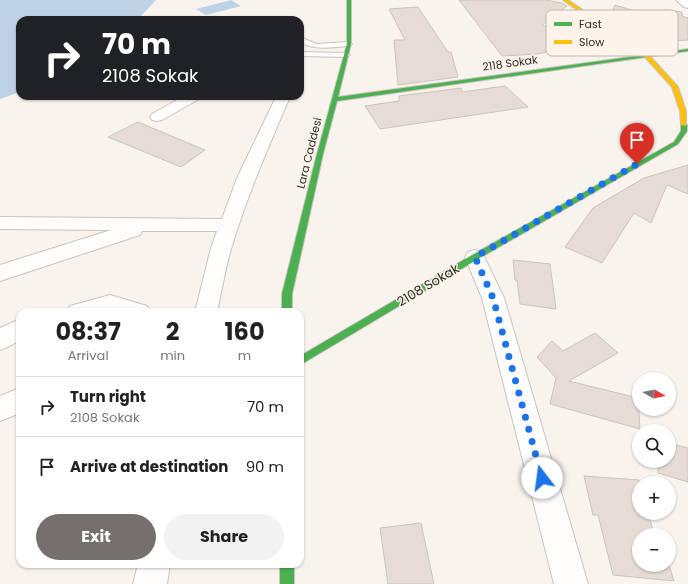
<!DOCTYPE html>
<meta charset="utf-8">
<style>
:root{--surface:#fff;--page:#f2f2f2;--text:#222;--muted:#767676;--line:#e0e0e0;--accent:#75706d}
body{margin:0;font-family:Poppins,sans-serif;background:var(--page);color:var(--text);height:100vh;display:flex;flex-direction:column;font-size:15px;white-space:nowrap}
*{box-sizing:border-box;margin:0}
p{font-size:13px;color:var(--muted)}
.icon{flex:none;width:22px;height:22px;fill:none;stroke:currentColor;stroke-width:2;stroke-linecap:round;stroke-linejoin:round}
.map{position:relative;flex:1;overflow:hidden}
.sheet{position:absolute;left:16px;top:308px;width:288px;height:260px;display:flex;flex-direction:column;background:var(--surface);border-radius:12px;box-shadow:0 1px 3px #0004}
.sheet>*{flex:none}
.banner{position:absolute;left:16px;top:16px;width:288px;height:84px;border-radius:12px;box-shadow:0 1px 3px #0004;background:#202124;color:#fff;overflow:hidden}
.needle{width:26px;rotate:100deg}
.controls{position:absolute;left:632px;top:372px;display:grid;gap:8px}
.controls a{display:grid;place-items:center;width:44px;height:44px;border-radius:50%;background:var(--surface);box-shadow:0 1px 3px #0004;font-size:20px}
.pin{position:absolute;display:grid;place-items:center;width:34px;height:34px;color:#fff;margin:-41px -17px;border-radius:50% 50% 50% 0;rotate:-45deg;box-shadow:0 0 4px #0007}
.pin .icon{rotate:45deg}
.me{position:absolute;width:44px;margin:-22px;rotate:345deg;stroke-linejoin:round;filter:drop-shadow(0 0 3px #0008)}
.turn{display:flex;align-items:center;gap:14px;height:84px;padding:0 20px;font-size:18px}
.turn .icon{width:52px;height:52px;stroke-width:2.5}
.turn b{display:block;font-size:28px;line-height:34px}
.eta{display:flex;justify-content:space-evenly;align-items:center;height:68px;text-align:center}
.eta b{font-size:24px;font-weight:700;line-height:28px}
.button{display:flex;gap:8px;margin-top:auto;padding:8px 20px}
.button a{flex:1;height:46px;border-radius:24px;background:var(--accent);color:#fff;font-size:16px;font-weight:700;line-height:46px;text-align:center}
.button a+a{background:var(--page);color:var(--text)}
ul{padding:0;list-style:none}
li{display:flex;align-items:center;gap:12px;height:60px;padding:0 20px;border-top:1px solid var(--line)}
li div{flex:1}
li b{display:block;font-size:15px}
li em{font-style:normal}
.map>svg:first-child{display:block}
.water{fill:#bed2e5}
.building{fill:#e6dcd5;stroke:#c8c4c0}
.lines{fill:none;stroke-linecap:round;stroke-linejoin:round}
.lane-casing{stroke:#c8c3c0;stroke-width:2}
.street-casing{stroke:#c8c3c0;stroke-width:2}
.fast-casing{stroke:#c8c3c0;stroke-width:2}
.slow-casing{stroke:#c8c3c0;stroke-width:2}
.lane{fill:#fefdfc;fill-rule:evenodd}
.street{fill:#fefdfc;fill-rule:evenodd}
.fast{fill:#4caf50;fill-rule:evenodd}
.slow{fill:#ffc107;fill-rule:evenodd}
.route{stroke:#1a73e8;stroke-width:7;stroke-dasharray:0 12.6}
.labels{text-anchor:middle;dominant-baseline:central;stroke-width:3;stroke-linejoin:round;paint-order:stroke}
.far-street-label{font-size:11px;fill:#2e2a27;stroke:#fdf3ea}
.street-label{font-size:13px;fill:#2e2a27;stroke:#fdf3ea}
.key{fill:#fdf3ea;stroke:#bfb7b0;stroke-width:1}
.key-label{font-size:11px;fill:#2e2a27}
</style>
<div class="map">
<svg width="688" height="584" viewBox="0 0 688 584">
<rect width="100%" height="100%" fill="#f9f3ee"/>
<!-- water -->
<path class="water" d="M0 0H156L140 17 128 20H20V92L0 99Z
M231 0 241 6 206 15 196 9Z"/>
<!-- building -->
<path class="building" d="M459 0H546L562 3 567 6 542 25 582 44 538 54 502 56Z
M615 5 665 20 664 10 682 12V16L688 18V40L663 42 613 10Z
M418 7 448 52H451L458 77 398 85 394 40H405L389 9Z
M505 86 528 107 380 129 365 106 399 101V96L461 88 462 92Z
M138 122 205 150 181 167 108 137Z
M688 165V194L667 185 651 223 634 213 602 263 565 247 593 208 644 178Z
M513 260 550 264 556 309 520 304 517 280H515Z
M595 333 618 353 569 381 638 398 640 429 550 404 556 378 537 357 552 341 563 351Z
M669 443 688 448V482L658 473V461H669Z
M584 476 639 480V513H648L654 534 659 535H639V565H669L674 581 613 575 598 515H593Z
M421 523 434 584H388L380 528Z"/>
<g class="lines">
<defs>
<path id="lane" d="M300 37 317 44 349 42 352 44 349 46C333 47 314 51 300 42Z
M300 52 347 53 350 55 347 57 300 56Z"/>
<path id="street" d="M676 0H688V8L684 7Z
M184 96H201L199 99 162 120 157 121 152 120 150 117 152 114Z
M274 96H288L289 99C268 148 247 196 232 246 225 268 222 290 217 312H195L211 248 217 231H142L140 235 0 281V265L111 230 0 229V217L222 219 237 178 275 99Z
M475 250 482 252 504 298 588 584H554L482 298 465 257 468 252Z
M110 295 147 306 150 312H67L70 306Z
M20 319V340L8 347 0 350V328Z
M20 388V413L0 421V396Z
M138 564H170L167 584H133Z"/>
<path id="fast" d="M347 0H351V44L338 97 688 49V51L337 101 323 154 292 294V312H282V294L317 154 347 44Z
M684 123 687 125V131L678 144 478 259 300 365V356L472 255 674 142 681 131V125Z
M280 564H294V584H280Z"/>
<path id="slow" d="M563 0H568L648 54 678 87 686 111V126L681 125 680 111 672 87 644 56Z"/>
</defs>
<!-- lane casing -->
<use href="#lane" class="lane-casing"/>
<!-- street casing -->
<use href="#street" class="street-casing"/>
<!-- fast casing -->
<use href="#fast" class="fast-casing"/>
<!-- slow casing -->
<use href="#slow" class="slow-casing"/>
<!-- lane -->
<use href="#lane" class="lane"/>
<!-- street -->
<use href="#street" class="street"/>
<!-- fast -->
<use href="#fast" class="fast"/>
<!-- slow -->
<use href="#slow" class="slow"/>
</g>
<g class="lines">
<!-- route -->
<path class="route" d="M542 478 493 298 475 257 637 164"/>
</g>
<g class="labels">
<!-- far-street labels -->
<g class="far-street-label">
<text transform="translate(510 63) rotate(-8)">2118 Sokak</text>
<text transform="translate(309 153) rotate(-76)">Lara Caddesi</text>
</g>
<!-- street labels -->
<g class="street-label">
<text transform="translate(428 285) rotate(-31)">2108 Sokak</text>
</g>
</g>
<!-- legend -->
<rect x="546" y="10" width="132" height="46" rx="6" class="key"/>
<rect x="554" y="22" width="18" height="4" fill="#4caf50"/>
<rect x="554" y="40" width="18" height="4" fill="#ffc107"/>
<g class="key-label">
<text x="579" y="28">Fast</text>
<text x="579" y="46">Slow</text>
</g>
</svg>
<div class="controls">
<a><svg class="needle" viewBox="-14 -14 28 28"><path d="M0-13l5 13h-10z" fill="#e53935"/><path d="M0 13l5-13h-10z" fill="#767676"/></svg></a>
<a><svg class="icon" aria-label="search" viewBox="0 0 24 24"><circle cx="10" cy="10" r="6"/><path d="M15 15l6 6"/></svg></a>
<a>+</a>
<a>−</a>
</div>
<div class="pin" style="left:637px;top:164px;background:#d93025"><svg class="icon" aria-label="arrive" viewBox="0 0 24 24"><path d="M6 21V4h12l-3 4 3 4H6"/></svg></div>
<svg class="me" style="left:542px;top:478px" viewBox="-20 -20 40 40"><circle r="19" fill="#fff"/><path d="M0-13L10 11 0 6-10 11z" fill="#1a73e8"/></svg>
<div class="banner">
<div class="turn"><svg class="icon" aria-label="right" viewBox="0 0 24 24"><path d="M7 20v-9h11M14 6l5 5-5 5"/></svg><div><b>70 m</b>2108 Sokak</div></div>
</div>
<section class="sheet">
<div class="eta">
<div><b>08:37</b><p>Arrival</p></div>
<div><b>2</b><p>min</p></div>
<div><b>160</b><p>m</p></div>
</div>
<ul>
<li><svg class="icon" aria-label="right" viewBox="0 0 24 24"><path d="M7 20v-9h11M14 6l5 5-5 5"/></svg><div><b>Turn right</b><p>2108 Sokak</p></div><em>70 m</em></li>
<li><svg class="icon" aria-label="arrive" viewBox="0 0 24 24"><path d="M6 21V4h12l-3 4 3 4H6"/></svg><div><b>Arrive at destination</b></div><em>90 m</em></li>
</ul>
<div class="button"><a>Exit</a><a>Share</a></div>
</section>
</div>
